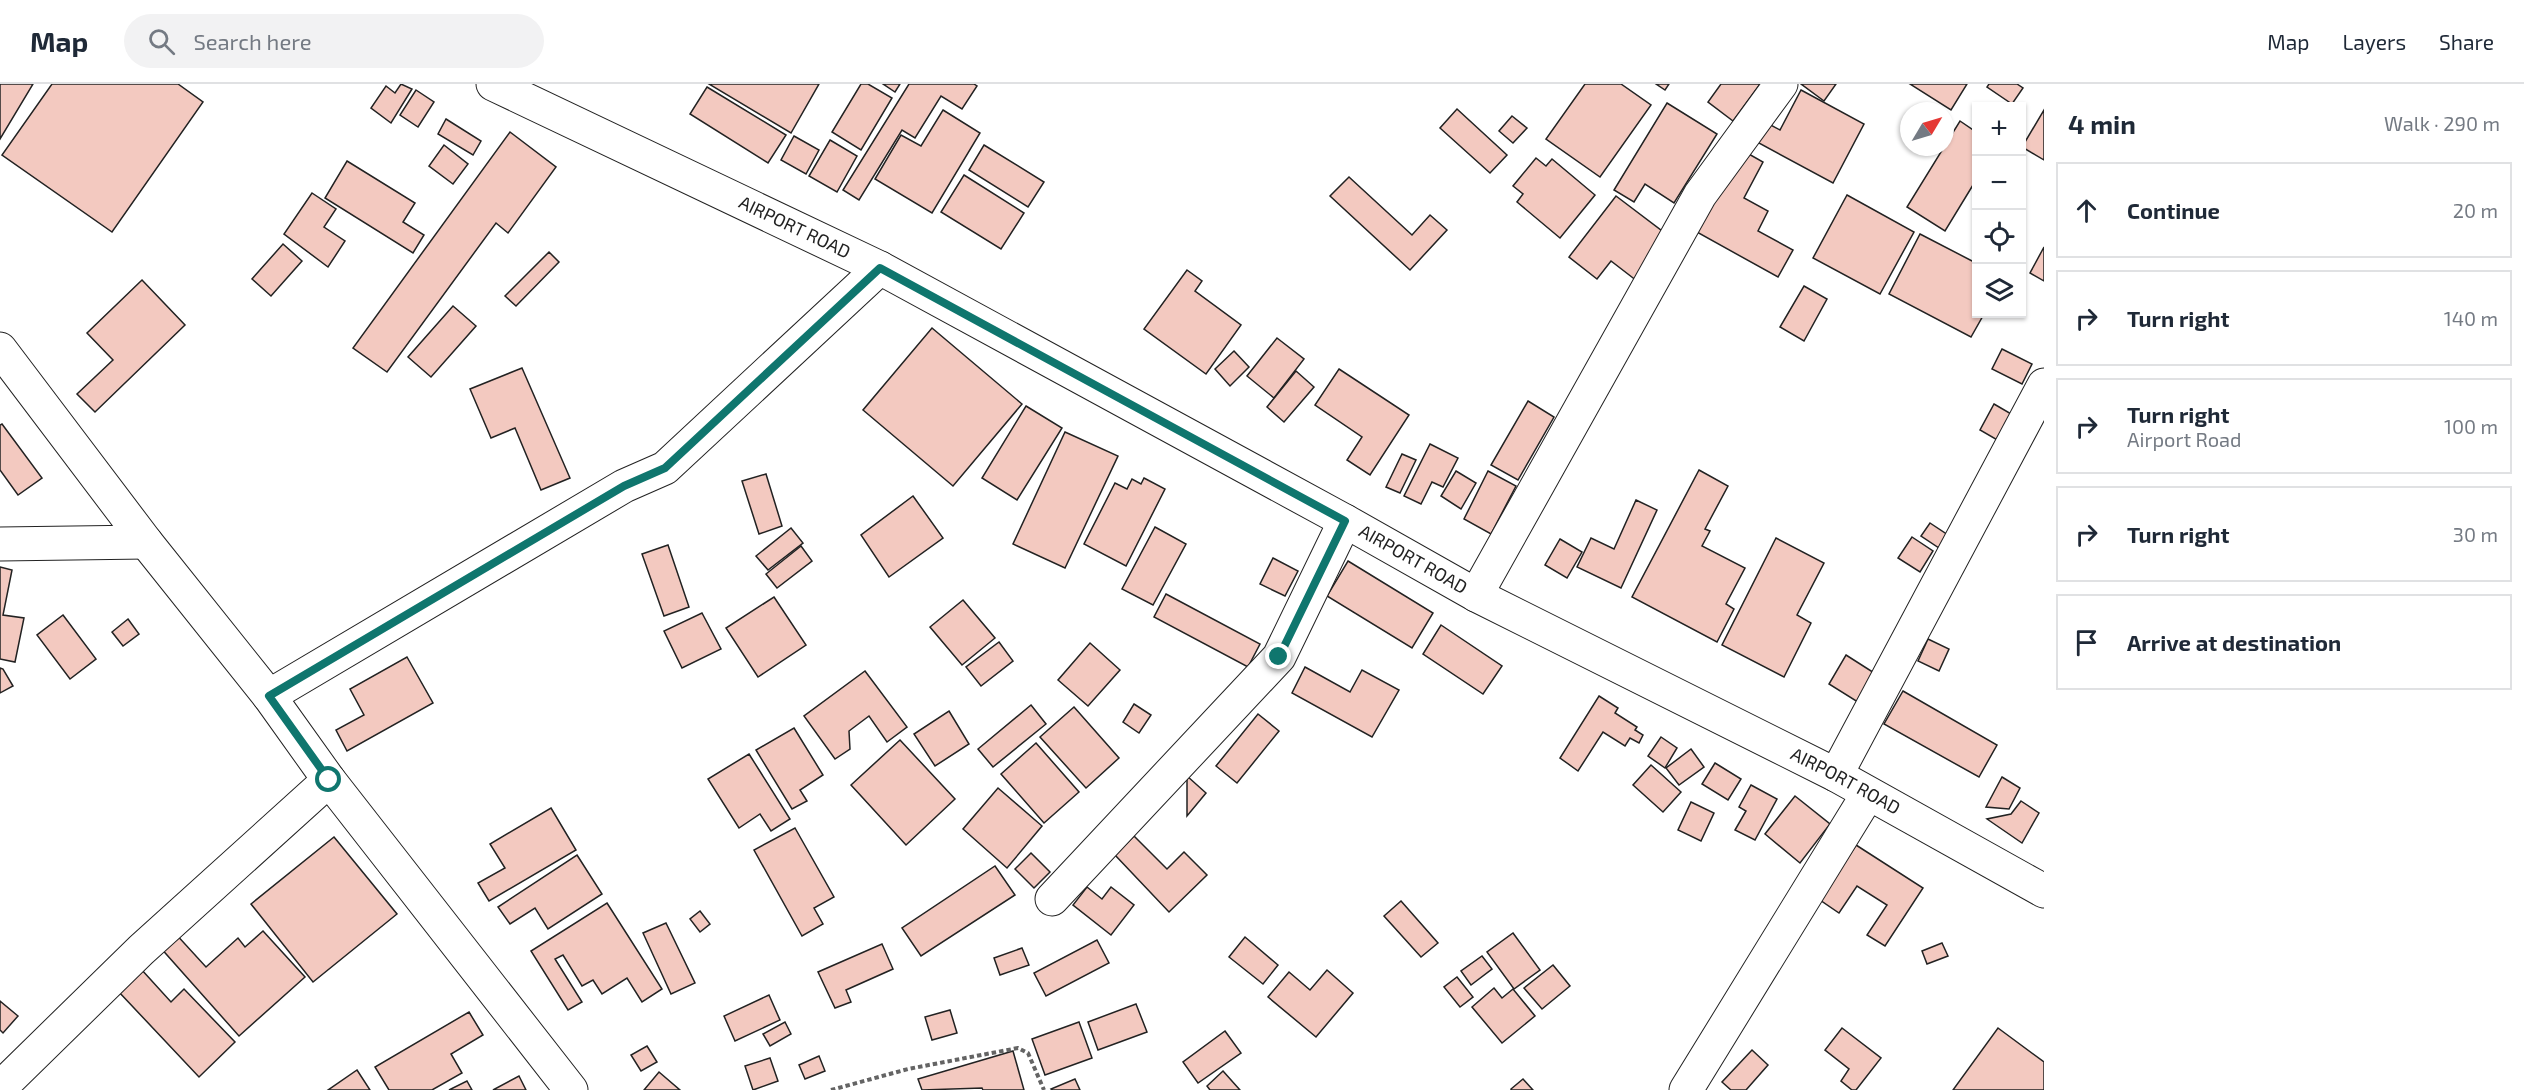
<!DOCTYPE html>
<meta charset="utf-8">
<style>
body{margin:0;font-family:"Exo 2",sans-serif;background:#f2f2f3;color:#1f2937}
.controls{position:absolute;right:18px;top:18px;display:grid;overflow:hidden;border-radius:0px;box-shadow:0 2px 4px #0004}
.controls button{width:54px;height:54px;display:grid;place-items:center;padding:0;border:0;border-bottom:2px solid #e0e1e3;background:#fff;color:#1f2937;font:30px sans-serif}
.compass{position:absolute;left:1900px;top:18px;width:54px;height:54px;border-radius:50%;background:#fff;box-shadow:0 2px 4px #0004;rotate:52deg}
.stop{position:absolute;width:18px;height:18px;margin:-14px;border:4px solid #0f766e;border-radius:50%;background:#fff}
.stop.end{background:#0f766e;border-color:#fff;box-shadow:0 2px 6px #0008}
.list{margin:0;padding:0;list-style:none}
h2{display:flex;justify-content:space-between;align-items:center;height:78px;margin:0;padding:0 24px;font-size:26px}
h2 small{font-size:20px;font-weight:400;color:#747a83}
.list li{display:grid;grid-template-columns:39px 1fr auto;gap:18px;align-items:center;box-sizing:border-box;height:96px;margin:0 12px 12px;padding:0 12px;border:2px solid #e0e1e3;border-radius:0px}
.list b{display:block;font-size:22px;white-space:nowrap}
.list p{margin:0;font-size:20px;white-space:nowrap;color:#747a83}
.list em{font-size:20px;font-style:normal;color:#747a83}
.icon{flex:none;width:33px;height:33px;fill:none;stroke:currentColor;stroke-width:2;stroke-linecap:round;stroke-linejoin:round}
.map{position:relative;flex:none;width:2044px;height:1006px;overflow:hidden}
header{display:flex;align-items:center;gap:36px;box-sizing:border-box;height:84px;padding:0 30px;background:#fff;border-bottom:2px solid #e0e1e3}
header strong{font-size:28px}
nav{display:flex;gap:33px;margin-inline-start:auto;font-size:21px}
.search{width:420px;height:54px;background:#f2f2f3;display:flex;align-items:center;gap:15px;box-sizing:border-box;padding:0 21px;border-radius:33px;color:#747a83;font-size:22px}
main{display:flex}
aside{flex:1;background:#fff}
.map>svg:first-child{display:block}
.building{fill:#f3c9c0;stroke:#222;stroke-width:1.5}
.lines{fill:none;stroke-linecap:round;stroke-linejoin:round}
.minor-casing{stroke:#222;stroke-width:35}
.path{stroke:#646464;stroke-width:4;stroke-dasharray:4.5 3;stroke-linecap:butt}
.minor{stroke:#fff;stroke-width:33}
.route{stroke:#0f766e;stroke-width:8}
.labels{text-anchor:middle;stroke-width:4.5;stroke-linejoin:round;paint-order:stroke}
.street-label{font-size:18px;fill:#222;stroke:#fff}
</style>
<header>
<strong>Map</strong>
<div class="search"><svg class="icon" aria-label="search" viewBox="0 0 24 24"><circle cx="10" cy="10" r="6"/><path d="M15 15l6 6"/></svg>Search here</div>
<nav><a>Map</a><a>Layers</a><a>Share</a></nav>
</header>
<main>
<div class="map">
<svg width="2044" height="1006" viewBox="0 0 2044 1006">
<rect width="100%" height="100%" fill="#fff"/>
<g class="building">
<path d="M 0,0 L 33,0 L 0,55 Z"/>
<path d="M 52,0 L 178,0 L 203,18 L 112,148 L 2,71 Z"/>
<path d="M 401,0 L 412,5 L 391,39 L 371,24 L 386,2 L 395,9 Z"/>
<path d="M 709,0 L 819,0 L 791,49 Z"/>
<path d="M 861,0 L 868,0 L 892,14 L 861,66 L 832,48 Z"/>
<path d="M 883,0 L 900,0 L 895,8 Z"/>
<path d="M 909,0 L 974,0 L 977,2 L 962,25 L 941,12 L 915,54 L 902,46 L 859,116 L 843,106 Z"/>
<path d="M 1585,0 L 1621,0 L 1651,21 L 1600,93 L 1546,55 Z"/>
<path d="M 1656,0 L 1669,0 L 1665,6 Z"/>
<path d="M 1721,0 L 1760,0 L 1733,37 L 1708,18 Z"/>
<path d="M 1801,0 L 1836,0 L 1824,17 Z"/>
<path d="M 1910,0 L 1967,0 L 1951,26 Z"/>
<path d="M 1989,0 L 2017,0 L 2023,4 L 2012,20 L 1987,3 Z"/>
<path d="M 707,3 L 786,51 L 768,79 L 690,30 Z"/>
<path d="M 416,6 L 434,18 L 418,43 L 400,31 Z"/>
<path d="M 1801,6 L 1864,40 L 1833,99 L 1757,58 L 1767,39 L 1780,46 Z"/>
<path d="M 1667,19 L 1717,50 L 1674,119 L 1645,100 L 1634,118 L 1614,106 Z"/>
<path d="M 1457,25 L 1507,71 L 1490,89 L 1440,44 Z"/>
<path d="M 943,26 L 980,49 L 932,129 L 875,95 L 901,51 L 921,62 Z"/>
<path d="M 2044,26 L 2044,76 L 2022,63 Z"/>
<path d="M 1512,32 L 1527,44 L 1513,59 L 1499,47 Z"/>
<path d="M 446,35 L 481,57 L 473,71 L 438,50 Z"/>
<path d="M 1960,37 L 1976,48 L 1976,102 L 1973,101 L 1945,147 L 1907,123 Z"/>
<path d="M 510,48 L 556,83 L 508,149 L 496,139 L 387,288 L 353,264 Z"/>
<path d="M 794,52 L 819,66 L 806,90 L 781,76 Z"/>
<path d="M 830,56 L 857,72 L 837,108 L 809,92 Z"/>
<path d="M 444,61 L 468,80 L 453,100 L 429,82 Z"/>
<path d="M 984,61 L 1044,98 L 1028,123 L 969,86 Z"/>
<path d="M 1740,65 L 1763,78 L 1744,114 L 1768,127 L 1758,147 L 1793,166 L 1778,193 L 1695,147 Z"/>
<path d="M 1536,74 L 1546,82 L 1552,75 L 1595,111 L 1560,154 L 1517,118 L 1523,110 L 1513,102 Z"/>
<path d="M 347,77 L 415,119 L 403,138 L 424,151 L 413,169 L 325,114 Z"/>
<path d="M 964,91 L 1024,129 L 1001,165 L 941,128 Z"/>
<path d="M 1349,93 L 1412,151 L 1430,131 L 1447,146 L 1410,186 L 1330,112 Z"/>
<path d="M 312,109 L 336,125 L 324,143 L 345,157 L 328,183 L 284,150 Z"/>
<path d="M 1847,111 L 1914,148 L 1880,210 L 1813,174 Z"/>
<path d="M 1616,112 L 1670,153 L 1637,197 L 1611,177 L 1597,195 L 1569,173 Z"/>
<path d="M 1920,150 L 1976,179 L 1976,230 L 1984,230 L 1971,253 L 1889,210 Z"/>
<path d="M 283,160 L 302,177 L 271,212 L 252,195 Z"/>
<path d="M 2044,163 L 2044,197 L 2030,189 Z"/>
<path d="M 549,168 L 559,178 L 516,222 L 505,212 Z"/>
<path d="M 1187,186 L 1202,197 L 1195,207 L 1241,241 L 1206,290 L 1144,245 Z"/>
<path d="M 142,196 L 185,241 L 95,328 L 77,310 L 113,276 L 87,249 Z"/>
<path d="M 1804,202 L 1827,215 L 1804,257 L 1780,243 Z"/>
<path d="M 453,222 L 476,242 L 431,293 L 408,273 Z"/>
<path d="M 932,244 L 1022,320 L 953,402 L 863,326 Z"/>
<path d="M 1277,254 L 1304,275 L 1274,314 L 1247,292 Z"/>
<path d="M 2002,265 L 2032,280 L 2022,300 L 1992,285 Z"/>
<path d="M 1234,267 L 1249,283 L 1230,302 L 1215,285 Z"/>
<path d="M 522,284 L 570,394 L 541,406 L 515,344 L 491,354 L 470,305 Z"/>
<path d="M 1339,285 L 1409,331 L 1370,391 L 1347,376 L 1362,353 L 1315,321 Z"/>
<path d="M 1296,287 L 1314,303 L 1284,338 L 1267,323 Z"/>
<path d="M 1528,317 L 1554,333 L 1518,396 L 1491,381 Z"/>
<path d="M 1994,320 L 2013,331 L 1999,357 L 1980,346 Z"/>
<path d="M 1026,322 L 1062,344 L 1017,416 L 982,394 Z"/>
<path d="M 2,340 L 42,394 L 18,411 L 0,386 L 0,341 Z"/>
<path d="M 1065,348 L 1118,372 L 1065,484 L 1013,460 Z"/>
<path d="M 1430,360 L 1458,374 L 1443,403 L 1432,398 L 1421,420 L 1404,412 Z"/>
<path d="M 1402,370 L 1416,376 L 1400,409 L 1386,403 Z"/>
<path d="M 1699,386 L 1728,402 L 1705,445 L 1710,447 L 1702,462 L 1745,484 L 1726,520 L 1734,525 L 1717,558 L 1632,513 Z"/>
<path d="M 1456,387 L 1476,399 L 1461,425 L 1441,412 Z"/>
<path d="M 1488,387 L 1516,402 L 1491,450 L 1464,435 Z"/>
<path d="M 766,390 L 782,442 L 759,450 L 742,397 Z"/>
<path d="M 1144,394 L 1165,405 L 1126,482 L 1084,460 L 1115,399 L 1127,405 L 1132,395 L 1141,400 Z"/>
<path d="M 913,412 L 943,454 L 889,493 L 861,451 Z"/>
<path d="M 1636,416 L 1657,426 L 1621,504 L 1577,483 L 1591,454 L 1614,465 Z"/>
<path d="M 1930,439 L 1948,451 L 1939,464 L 1921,452 Z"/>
<path d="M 1155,443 L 1186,460 L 1153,521 L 1122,505 Z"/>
<path d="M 791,444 L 803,459 L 768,486 L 756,472 Z"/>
<path d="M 1912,453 L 1933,467 L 1920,488 L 1898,474 Z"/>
<path d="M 1776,454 L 1824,479 L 1797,531 L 1811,539 L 1784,593 L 1722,561 Z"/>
<path d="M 1560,455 L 1582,468 L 1567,494 L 1545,481 Z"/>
<path d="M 668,461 L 689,523 L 664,532 L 642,470 Z"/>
<path d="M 801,462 L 812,477 L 777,504 L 766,490 Z"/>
<path d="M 1273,474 L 1298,487 L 1285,512 L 1260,500 Z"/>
<path d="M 1348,477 L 1433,529 L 1412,564 L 1327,512 Z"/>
<path d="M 0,483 L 12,486 L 3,531 L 24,534 L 15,578 L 0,575 Z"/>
<path d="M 1166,510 L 1260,560 L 1248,583 L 1154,533 Z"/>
<path d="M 774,513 L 806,561 L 758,593 L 726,544 Z"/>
<path d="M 963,516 L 995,554 L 962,581 L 930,543 Z"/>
<path d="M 702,529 L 721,565 L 682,584 L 664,547 Z"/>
<path d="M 63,531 L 96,575 L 70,595 L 37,551 Z"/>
<path d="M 128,535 L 139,550 L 123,562 L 112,548 Z"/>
<path d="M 1441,541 L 1502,582 L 1483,610 L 1423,570 Z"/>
<path d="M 1928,555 L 1949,565 L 1939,587 L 1918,577 Z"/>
<path d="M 999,558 L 1013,577 L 981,602 L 966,583 Z"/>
<path d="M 1090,559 L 1120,586 L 1088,622 L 1058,596 Z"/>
<path d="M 1846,571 L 1879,592 L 1861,620 L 1829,600 Z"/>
<path d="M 407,573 L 433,619 L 347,667 L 336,646 L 364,631 L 350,605 Z"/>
<path d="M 1305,583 L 1350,608 L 1362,586 L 1399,606 L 1372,653 L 1292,609 Z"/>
<path d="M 0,584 L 3,585 L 13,602 L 0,609 Z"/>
<path d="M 865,587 L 907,643 L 887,658 L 869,632 L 849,647 L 850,665 L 835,675 L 804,632 Z"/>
<path d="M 1903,607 L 1997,661 L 1979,693 L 1884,640 Z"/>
<path d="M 1599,612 L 1618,624 L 1615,629 L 1637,643 L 1635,646 L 1643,651 L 1639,659 L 1630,654 L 1625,662 L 1603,648 L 1578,687 L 1560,674 Z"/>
<path d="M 1134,620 L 1151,631 L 1139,649 L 1123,638 Z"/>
<path d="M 1031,621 L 1046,640 L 993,683 L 978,665 Z"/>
<path d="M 1074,623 L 1119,674 L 1086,704 L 1040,653 Z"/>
<path d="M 949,627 L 969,660 L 935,682 L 914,650 Z"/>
<path d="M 1258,630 L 1279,647 L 1237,699 L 1216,682 Z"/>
<path d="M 794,644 L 823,691 L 800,706 L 807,717 L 792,725 L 756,666 Z"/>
<path d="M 1661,653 L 1677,664 L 1665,684 L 1648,672 Z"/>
<path d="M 900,656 L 955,715 L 906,761 L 851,701 Z"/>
<path d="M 1036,659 L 1079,708 L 1044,739 L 1001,690 Z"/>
<path d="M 1691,665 L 1704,683 L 1679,701 L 1666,684 Z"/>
<path d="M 749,670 L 790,735 L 771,747 L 760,730 L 739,744 L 708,695 Z"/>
<path d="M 1715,679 L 1741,695 L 1728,716 L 1702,700 Z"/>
<path d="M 1651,681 L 1681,708 L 1663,728 L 1633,701 Z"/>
<path d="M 1187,692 L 1206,709 L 1187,732 Z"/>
<path d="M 2002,693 L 2020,704 L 2009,725 L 1986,723 Z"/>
<path d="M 1751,701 L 1777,715 L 1755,756 L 1735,746 L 1746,727 L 1739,723 Z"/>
<path d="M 998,704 L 1042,742 L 1007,784 L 963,745 Z"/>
<path d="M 1795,712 L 1830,740 L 1800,779 L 1765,750 Z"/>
<path d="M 2021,717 L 2039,729 L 2022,759 L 1987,735 L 2011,730 Z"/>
<path d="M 1691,718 L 1714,729 L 1701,757 L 1678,746 Z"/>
<path d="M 551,724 L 576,766 L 489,817 L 478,799 L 505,784 L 490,760 Z"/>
<path d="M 795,744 L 834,813 L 814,824 L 823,840 L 802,852 L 754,766 Z"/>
<path d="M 1134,752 L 1167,785 L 1184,768 L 1207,791 L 1169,828 L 1115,771 Z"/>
<path d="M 334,753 L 397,830 L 313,898 L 251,820 Z"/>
<path d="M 1856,761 L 1923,804 L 1885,862 L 1867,851 L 1887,821 L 1857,802 L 1839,829 L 1820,816 Z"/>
<path d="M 1031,769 L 1050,788 L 1034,804 L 1015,785 Z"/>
<path d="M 577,771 L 602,810 L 548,845 L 535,824 L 510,840 L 498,823 Z"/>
<path d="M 995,782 L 1015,811 L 921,872 L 902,844 Z"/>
<path d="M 1087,803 L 1102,815 L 1111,803 L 1134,821 L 1111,851 L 1073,821 Z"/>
<path d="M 1401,817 L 1438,859 L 1421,873 L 1384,832 Z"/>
<path d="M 607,819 L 662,905 L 642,918 L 627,894 L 602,910 L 593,896 L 582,902 L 563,871 L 555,875 L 582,918 L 568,926 L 531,867 Z"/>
<path d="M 700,827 L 710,840 L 700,848 L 690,835 Z"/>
<path d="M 666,839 L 695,899 L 671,910 L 643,849 Z"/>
<path d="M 263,847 L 305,893 L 239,952 L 159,862 L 174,848 L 206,883 L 238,854 L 245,863 Z"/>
<path d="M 1513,849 L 1540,886 L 1514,905 L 1487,868 Z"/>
<path d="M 1245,853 L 1278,881 L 1263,900 L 1229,873 Z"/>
<path d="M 1097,856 L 1109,879 L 1046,912 L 1034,889 Z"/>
<path d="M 1942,859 L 1948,872 L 1927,880 L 1922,867 Z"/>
<path d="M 882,860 L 893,885 L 846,906 L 851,918 L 835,924 L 818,888 Z"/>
<path d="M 1022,864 L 1029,881 L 1000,891 L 994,874 Z"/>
<path d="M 1482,872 L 1492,885 L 1471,901 L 1461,887 Z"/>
<path d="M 1553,881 L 1570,902 L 1542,925 L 1524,904 Z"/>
<path d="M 141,885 L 171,918 L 184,905 L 235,958 L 199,993 L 118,907 Z"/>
<path d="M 1327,886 L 1353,909 L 1316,953 L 1268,913 L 1289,888 L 1310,906 Z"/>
<path d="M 1457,893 L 1473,913 L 1460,923 L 1444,903 Z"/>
<path d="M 1494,904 L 1502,914 L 1513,905 L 1535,932 L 1502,959 L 1472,923 Z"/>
<path d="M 769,911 L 780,936 L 735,957 L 724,932 Z"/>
<path d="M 0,917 L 18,932 L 3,949 L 0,946 Z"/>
<path d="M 1136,920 L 1147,948 L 1098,966 L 1088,938 Z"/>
<path d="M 950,926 L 957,949 L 932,956 L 925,933 Z"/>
<path d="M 469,928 L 483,951 L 451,970 L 462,989 L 432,1006 L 389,1006 L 375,983 Z"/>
<path d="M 785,938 L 791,950 L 770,962 L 763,950 Z"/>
<path d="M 1079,938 L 1092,974 L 1045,991 L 1032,955 Z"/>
<path d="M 1842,944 L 1881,974 L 1856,1006 L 1852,1006 L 1841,997 L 1849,985 L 1825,966 Z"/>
<path d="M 1998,944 L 2044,978 L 2044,1006 L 1953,1006 Z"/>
<path d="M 1225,947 L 1241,969 L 1198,999 L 1183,978 Z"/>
<path d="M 647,962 L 657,978 L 641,987 L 631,971 Z"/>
<path d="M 1752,966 L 1768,981 L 1746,1006 L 1731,1006 L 1722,998 Z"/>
<path d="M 1013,967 L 1024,1006 L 983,1006 L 982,1004 L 922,1006 L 918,995 Z"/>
<path d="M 819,972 L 825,987 L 805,995 L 799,981 Z"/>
<path d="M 770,974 L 778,997 L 753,1006 L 745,982 Z"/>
<path d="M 357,986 L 370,1006 L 328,1006 Z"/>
<path d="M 1223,987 L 1240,1006 L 1210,1006 L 1207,1002 Z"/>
<path d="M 659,988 L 680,1006 L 644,1006 Z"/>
<path d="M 519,992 L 526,1006 L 493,1006 Z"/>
<path d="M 1075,995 L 1080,1006 L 1052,1006 L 1051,1005 Z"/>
<path d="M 1523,995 L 1533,1006 L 1511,1006 L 1511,1005 Z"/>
<path d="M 467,997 L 472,1006 L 449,1006 Z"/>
</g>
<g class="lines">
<defs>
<g id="minor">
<path id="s1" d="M 493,0 L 880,184 L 1345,437 L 1476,511 L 1836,691 L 2044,807"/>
<path d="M 0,265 L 146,458 L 269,612 L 329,696 L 571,1006"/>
<path d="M 0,460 L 146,458"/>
<path d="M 1476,511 L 1700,111 L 1781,0"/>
<path d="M 269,612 L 624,402 L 665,384 L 880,184"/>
<path d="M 1836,691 L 2044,301"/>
<path d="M 1052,815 L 1279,573 L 1345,437"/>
<path d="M 0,1004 L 141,866 L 329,696"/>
<path d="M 1686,1006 L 1868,710"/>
</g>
</defs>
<use href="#minor" class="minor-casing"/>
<path class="path" d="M 831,1006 L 908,985 L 1018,964 L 1028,969 L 1044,1006"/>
<use href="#minor" class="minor"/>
</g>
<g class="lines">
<path class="route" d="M 329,696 L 269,612 L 624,402 L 665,384 L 880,184 L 1345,437 L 1279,573"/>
</g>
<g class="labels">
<g class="street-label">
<text dy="6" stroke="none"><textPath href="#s1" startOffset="334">AIRPORT ROAD</textPath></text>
<text dy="6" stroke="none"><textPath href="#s1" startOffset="1036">AIRPORT ROAD</textPath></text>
<text dy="6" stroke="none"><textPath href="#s1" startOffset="1522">AIRPORT ROAD</textPath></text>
</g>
</g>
</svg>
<div class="controls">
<button>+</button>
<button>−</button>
<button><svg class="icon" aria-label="locate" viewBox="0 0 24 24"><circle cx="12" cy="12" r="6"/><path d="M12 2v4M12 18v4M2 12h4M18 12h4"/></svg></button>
<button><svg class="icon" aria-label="layers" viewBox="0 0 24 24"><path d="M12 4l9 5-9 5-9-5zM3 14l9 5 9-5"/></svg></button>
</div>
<svg class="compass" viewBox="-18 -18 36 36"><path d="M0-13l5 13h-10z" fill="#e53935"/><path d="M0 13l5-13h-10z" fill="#747a83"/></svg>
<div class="stop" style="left:329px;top:696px"></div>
<div class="stop end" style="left:1279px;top:573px"></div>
</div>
<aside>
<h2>4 min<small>Walk · 290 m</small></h2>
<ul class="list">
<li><svg class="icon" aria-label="ahead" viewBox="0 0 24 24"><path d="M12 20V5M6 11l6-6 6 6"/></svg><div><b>Continue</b></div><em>20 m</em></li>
<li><svg class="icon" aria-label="right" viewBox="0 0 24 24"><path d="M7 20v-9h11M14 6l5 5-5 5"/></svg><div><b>Turn right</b></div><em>140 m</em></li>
<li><svg class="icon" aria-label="right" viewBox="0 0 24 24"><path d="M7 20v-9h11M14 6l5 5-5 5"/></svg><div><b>Turn right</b><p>Airport Road</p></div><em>100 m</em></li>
<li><svg class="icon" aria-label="right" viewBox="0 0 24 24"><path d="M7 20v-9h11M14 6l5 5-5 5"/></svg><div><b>Turn right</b></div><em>30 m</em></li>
<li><svg class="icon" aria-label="arrive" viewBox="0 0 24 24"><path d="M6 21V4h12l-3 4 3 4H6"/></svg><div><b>Arrive at destination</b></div></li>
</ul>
</aside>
</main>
